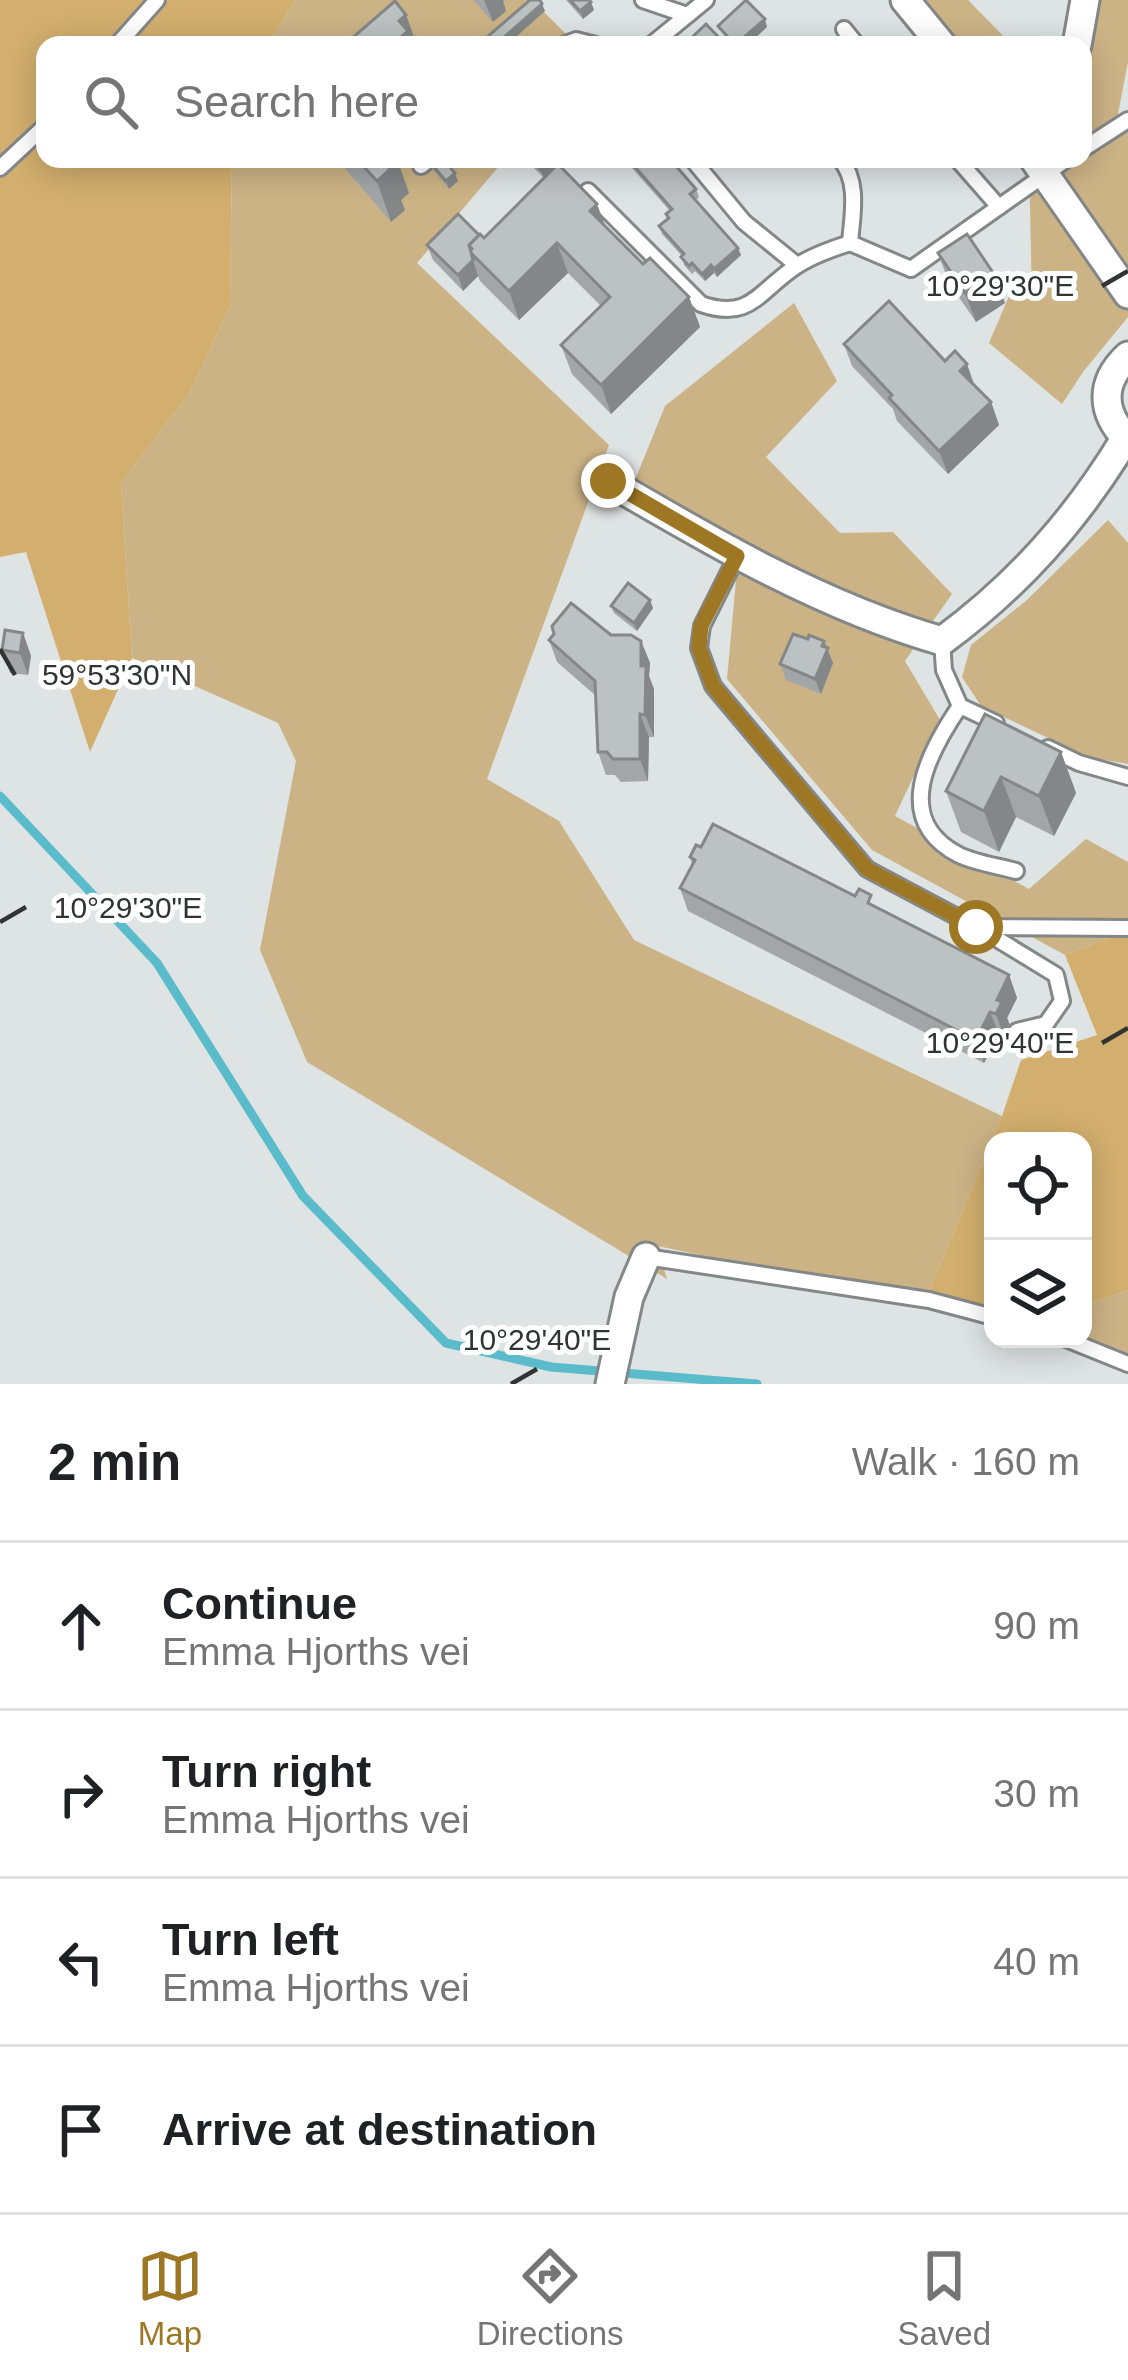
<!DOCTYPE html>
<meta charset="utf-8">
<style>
body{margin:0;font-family:Arial,sans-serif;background:#f6f6f6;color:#202124}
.controls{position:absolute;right:36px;bottom:36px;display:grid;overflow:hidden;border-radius:24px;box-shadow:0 6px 30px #0003}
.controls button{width:108px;height:108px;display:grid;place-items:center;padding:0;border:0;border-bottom:3px solid #e0e0e0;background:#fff;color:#202124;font:60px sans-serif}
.stop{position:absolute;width:36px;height:36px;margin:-27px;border:9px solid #9e7724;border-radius:50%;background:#fff}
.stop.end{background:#9e7724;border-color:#fff;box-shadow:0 3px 12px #0008}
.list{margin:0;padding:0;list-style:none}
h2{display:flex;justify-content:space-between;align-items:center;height:156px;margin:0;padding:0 48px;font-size:51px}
h2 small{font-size:39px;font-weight:400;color:#757577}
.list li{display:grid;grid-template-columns:78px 1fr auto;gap:36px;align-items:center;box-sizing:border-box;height:168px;padding:0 48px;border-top:3px solid #e0e0e0}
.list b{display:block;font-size:45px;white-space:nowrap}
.list p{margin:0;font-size:39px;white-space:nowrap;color:#757577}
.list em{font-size:39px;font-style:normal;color:#757577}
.icon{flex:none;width:66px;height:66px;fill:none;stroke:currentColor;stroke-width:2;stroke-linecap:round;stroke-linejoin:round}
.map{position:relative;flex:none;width:1128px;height:1384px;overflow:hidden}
.search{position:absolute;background:#fff;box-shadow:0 6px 30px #0003;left:36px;right:36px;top:36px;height:132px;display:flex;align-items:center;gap:30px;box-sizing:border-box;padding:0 42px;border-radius:24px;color:#757577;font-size:45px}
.sheet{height:828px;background:#fff}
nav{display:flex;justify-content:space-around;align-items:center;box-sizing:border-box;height:168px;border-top:3px solid #e0e0e0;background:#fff;font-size:33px;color:#757577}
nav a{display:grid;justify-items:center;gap:6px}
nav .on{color:#9e7724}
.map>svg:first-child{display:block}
.green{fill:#ccb386}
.forest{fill:#d2af6e}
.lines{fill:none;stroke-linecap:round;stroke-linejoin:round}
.stream{stroke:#5abbca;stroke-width:9}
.service-casing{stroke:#838788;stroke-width:20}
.minor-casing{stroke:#838788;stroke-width:33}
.service{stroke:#fff;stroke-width:14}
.minor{stroke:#fff;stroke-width:27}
.wall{fill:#a2a6a7}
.shaded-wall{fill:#848788}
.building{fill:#bcc1c2;stroke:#848788;stroke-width:3}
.route{stroke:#9e7724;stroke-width:15}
.ticks{fill:none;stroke:#323434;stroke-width:4.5}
.ticks-label{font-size:30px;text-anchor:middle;fill:#323434;stroke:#fff;stroke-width:10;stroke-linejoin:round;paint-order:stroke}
</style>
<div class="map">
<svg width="1128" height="1384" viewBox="0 0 1128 1384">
<rect width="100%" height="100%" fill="#dee3e4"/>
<g class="green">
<path d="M 295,0 L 532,0 L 577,45 L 268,45 Z"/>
<path d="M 908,0 L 968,0 L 1012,45 L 949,45 Z"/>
<path d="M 1077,0 L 1128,0 L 1128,62 L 1118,114 L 1128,129 L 1128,317 L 1083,372 L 1062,404 L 989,343 L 1012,289 L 1032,301 L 1029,159 L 1083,159 L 1083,45 L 1060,45 Z"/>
<path d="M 232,159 L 505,159 L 417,263 L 609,445 L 487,779 L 559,821 L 634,940 L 1002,1116 L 925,1301 L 657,1246 L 667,1279 L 307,1062 L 260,950 L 296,761 L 278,723 L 132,658 L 121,483 L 189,394 L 230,306 Z"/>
<path d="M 794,303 L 837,381 L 766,457 L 840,533 L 893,532 L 952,594 L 905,661 L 940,720 L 895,816 L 1029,889 L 1086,839 L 1128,862 L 1128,930 L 1065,955 L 872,850 L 727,679 L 739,548 L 635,480 L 665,406 Z"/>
<path d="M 1108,520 L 1128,543 L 1128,764 L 1088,757 L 981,706 L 962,677 L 971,645 L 1027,600 Z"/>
<path d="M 1128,1290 L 1128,1357 L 1083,1339 L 1083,1306 Z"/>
</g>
<g class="forest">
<path d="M 0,0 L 295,0 L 268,45 L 45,45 L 45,159 L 232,159 L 230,306 L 189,394 L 121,483 L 132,658 L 90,752 L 26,552 L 0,557 Z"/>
<path d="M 1128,930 L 1128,1290 L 1083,1306 L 1083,1141 L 993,1141 L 993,1314 L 925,1301 L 1002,1116 L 1021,1060 L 1097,1035 L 1065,955 Z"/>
</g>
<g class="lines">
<path class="stream" d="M 0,796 L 157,963 L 303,1196 L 446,1343 L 551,1367 L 757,1384"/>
<defs>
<g id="service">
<path d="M 643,0 L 687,15"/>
<path d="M 844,29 L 857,45"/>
<path d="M 117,45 L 157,0"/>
<path d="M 563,45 L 576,40 L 596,45"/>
<path d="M 651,45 L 706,0"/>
<path d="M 1083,149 L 1128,120"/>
<path d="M 692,159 L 744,222 L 797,265"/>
<path d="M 840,159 C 860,182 852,216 850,243"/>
<path d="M 957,159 L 999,207"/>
<path d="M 421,166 L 430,159"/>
<path d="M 0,168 L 45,126"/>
<path d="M 588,191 L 701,304 C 750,321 758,292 795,267 C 811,256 831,249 850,243"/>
<path d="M 850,243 L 911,269 L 1067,159"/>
<path d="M 737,556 L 702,626 L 699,648 L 713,686 L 867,869 L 976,927 L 1128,928"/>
<path d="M 942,641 L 944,670 L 960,706 L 996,723"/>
<path d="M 960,706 C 928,753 891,820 959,855 C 976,863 998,866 1016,871"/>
<path d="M 1048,748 L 1079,763 L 1128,777"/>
<path d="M 979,928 L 1056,975 L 1062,1001 L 1046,1024 L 1017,1031"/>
<path d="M 646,1257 L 929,1300 L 993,1317"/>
<path d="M 1066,1339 L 1128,1364"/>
</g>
<g id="minor">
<path d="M 905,0 L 942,45"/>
<path d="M 1077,45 L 1085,0"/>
<path d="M 1034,159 L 1128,294"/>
<path d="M 1128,356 C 1099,383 1101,413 1128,440"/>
<path d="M 608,481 C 714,543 823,607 942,641 C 1018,585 1076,520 1125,439"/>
<path d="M 610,1384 L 629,1297 L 646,1257"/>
</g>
</defs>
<use href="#service" class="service-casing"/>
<use href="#minor" class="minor-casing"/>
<use href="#service" class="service"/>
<use href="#minor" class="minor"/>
</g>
<g class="wall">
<path d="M 473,0 L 504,0 L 503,1 L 506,11 L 493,22 Z"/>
<path d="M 566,0 L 589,0 L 594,10 L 583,19 Z"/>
<path d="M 337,159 L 397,159 L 409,193 L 401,200 L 405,210 L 391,222 Z"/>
<path d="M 427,159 L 458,181 L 449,189 L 430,166 Z"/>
<path d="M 525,159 L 562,159 L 544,178 Z"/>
<path d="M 624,159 L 670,159 L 696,189 L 699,197 L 696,200 L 741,255 L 717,277 L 714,273 L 705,281 L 695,271 L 692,274 L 684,265 L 682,256 L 662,234 L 659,226 L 667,219 L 666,214 L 670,211 Z"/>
<path d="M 605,226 L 643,264 L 689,297 L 700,327 L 611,414 L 572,374 L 561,345 L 601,306 L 568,273 L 519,320 L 480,281 L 478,276 L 463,291 L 433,260 L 427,245 L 479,235 L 484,238 Z"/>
<path d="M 938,253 L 1005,303 L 976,322 L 949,283 Z"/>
<path d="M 844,344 L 945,361 L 991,402 L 999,425 L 948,474 L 897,421 L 893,409 L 852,366 Z"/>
<path d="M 611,606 L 653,608 L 637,631 L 614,613 Z"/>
<path d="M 23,633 L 31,656 L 28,675 L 10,673 L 2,650 Z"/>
<path d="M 611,635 L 641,641 L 650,663 L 649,676 L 654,689 L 654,737 L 649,737 L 648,781 L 621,782 L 615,775 L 606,775 L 598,752 L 596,696 L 557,662 L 549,640 Z"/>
<path d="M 808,639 L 824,641 L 833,663 L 821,694 L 786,680 L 780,664 Z"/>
<path d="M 1061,752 L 1076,793 L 1054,836 L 1016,817 L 999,852 L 961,832 L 946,791 Z"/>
<path d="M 701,847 L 876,907 L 1009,975 L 1017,998 L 1007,1018 L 1010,1025 L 1004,1037 L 999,1034 L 984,1063 L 688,911 L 680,888 L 692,864 L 690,857 Z"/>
</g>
<g class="shaded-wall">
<path d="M 484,0 L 504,0 L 503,1 L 506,11 L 493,22 Z"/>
<path d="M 591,2 L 594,10 L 583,19 L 580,11 Z"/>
<path d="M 542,4 L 545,11 L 507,45 L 495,45 Z"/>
<path d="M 406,15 L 417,45 L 392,45 L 399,21 Z"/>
<path d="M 765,19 L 767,27 L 748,45 L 736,45 Z"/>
<path d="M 387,159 L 397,159 L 409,193 L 401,200 L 405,210 L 391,222 L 377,181 L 383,162 Z"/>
<path d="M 552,159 L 562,159 L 544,178 L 541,170 Z"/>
<path d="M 455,173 L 458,181 L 449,189 L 446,181 Z"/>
<path d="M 597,204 L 608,233 L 590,211 Z"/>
<path d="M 557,243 L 568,273 L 519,320 L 509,291 Z"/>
<path d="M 738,248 L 741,255 L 717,277 L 714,269 Z"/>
<path d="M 473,260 L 478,276 L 463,291 L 458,275 Z"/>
<path d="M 711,265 L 714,273 L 705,281 L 702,274 Z"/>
<path d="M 994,274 L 1005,303 L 976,322 L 965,293 Z"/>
<path d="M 689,297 L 700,327 L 611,414 L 601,385 Z"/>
<path d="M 967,364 L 975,387 L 960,371 Z"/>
<path d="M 991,402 L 999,425 L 948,474 L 939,451 Z"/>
<path d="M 650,600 L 653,608 L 637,631 L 634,623 Z"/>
<path d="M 23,633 L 31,656 L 28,675 L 20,653 Z"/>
<path d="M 641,641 L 650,663 L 649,676 L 654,689 L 654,737 L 645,715 L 641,666 Z"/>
<path d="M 824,641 L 833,663 L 821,694 L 815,679 Z"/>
<path d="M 640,714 L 649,737 L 648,781 L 640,759 Z"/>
<path d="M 1061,752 L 1076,793 L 1054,836 L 1039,796 Z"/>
<path d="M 1001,777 L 1016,817 L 999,852 L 984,811 Z"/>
<path d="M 1009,975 L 1017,998 L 1007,1018 L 1010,1025 L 1004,1037 L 996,1014 L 997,1000 Z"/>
<path d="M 990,1012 L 999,1034 L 984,1063 L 976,1040 Z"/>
</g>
<g class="building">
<path d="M 530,0 L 540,0 L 542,4 L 495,45 L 478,45 Z"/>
<path d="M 570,0 L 589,0 L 591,2 L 580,11 Z"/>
<path d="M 746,0 L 765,19 L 735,45 L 718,26 Z"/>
<path d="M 395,1 L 406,15 L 399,21 L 408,31 L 392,45 L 344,45 Z"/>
<path d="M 706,24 L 726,45 L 684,45 Z"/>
<path d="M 357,159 L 387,159 L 383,162 L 390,169 L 377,181 Z"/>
<path d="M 427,159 L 443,159 L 455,173 L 446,181 Z"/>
<path d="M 530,159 L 552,159 L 541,170 Z"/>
<path d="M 628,159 L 670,159 L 696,189 L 690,194 L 738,248 L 714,269 L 711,265 L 702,274 L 692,263 L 689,266 L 681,257 L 684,254 L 659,226 L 669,218 L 666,214 L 672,209 Z"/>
<path d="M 558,164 L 597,204 L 590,211 L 643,264 L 650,258 L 689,297 L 601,385 L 561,345 L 610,297 L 557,243 L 509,291 L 469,251 L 472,249 L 469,245 L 480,234 L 484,238 Z"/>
<path d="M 458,214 L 479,235 L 469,245 L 473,260 L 458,275 L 427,245 Z"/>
<path d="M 967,234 L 994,274 L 965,293 L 938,253 Z"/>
<path d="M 889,301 L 945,361 L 955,351 L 967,364 L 960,371 L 991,402 L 939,451 L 889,398 L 892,395 L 844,344 Z"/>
<path d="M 628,583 L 650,600 L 634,623 L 611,606 Z"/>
<path d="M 571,603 L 611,635 L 631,635 L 641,641 L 641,666 L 646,666 L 645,715 L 640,714 L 640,759 L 613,759 L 607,752 L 598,752 L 595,681 L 549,640 L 554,634 L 552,626 Z"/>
<path d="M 5,630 L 23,633 L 20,653 L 2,650 Z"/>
<path d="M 793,634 L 808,639 L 809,635 L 824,641 L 822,646 L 828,648 L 815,679 L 780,664 Z"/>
<path d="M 985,714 L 1061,752 L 1039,796 L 1001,777 L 984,811 L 946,791 Z"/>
<path d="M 713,824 L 855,896 L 859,889 L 871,895 L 868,903 L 1009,975 L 997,1000 L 1002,1002 L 996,1014 L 990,1012 L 976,1040 L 680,888 L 695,860 L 690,857 L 696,845 L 701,847 Z"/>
</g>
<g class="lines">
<path class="route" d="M 608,481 L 737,556 L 701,626 L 699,648 L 713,686 L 867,869 L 976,927"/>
</g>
<path class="ticks" d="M 1102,286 L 1128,271M 0,649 L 15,675M 0,922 L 26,907M 1102,1043 L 1128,1028M 511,1384 L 537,1369"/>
<g class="ticks-label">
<text x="1000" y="296">10°29'30"E</text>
<text x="117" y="685">59°53'30"N</text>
<text x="128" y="918">10°29'30"E</text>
<text x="1000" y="1053">10°29'40"E</text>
<text x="537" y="1350">10°29'40"E</text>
</g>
</svg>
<div class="controls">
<button><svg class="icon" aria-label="locate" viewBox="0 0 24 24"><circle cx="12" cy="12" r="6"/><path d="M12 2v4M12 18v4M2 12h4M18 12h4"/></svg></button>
<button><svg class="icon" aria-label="layers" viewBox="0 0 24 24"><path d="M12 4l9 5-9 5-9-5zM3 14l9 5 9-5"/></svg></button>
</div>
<div class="stop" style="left:976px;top:927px"></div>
<div class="stop end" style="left:608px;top:481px"></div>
<div class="search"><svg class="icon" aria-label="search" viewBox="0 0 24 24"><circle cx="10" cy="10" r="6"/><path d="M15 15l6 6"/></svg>Search here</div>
</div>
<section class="sheet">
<h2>2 min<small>Walk · 160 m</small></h2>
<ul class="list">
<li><svg class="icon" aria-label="ahead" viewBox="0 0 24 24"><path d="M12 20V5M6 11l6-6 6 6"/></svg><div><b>Continue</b><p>Emma Hjorths vei</p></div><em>90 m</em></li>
<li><svg class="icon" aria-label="right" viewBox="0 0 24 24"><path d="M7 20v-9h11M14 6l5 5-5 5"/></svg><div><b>Turn right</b><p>Emma Hjorths vei</p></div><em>30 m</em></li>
<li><svg class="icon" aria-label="left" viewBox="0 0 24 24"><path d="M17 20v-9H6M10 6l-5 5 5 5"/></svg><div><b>Turn left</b><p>Emma Hjorths vei</p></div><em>40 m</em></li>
<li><svg class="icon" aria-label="arrive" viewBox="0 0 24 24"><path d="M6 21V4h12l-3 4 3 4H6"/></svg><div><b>Arrive at destination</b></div></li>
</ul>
</section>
<nav>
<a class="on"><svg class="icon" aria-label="map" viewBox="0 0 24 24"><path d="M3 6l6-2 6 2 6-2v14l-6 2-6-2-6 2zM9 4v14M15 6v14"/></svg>Map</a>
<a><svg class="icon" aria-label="directions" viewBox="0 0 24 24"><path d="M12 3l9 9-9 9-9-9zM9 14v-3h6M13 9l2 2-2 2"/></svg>Directions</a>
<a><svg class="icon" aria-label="saved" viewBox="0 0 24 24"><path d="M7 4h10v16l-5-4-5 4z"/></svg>Saved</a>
</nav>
